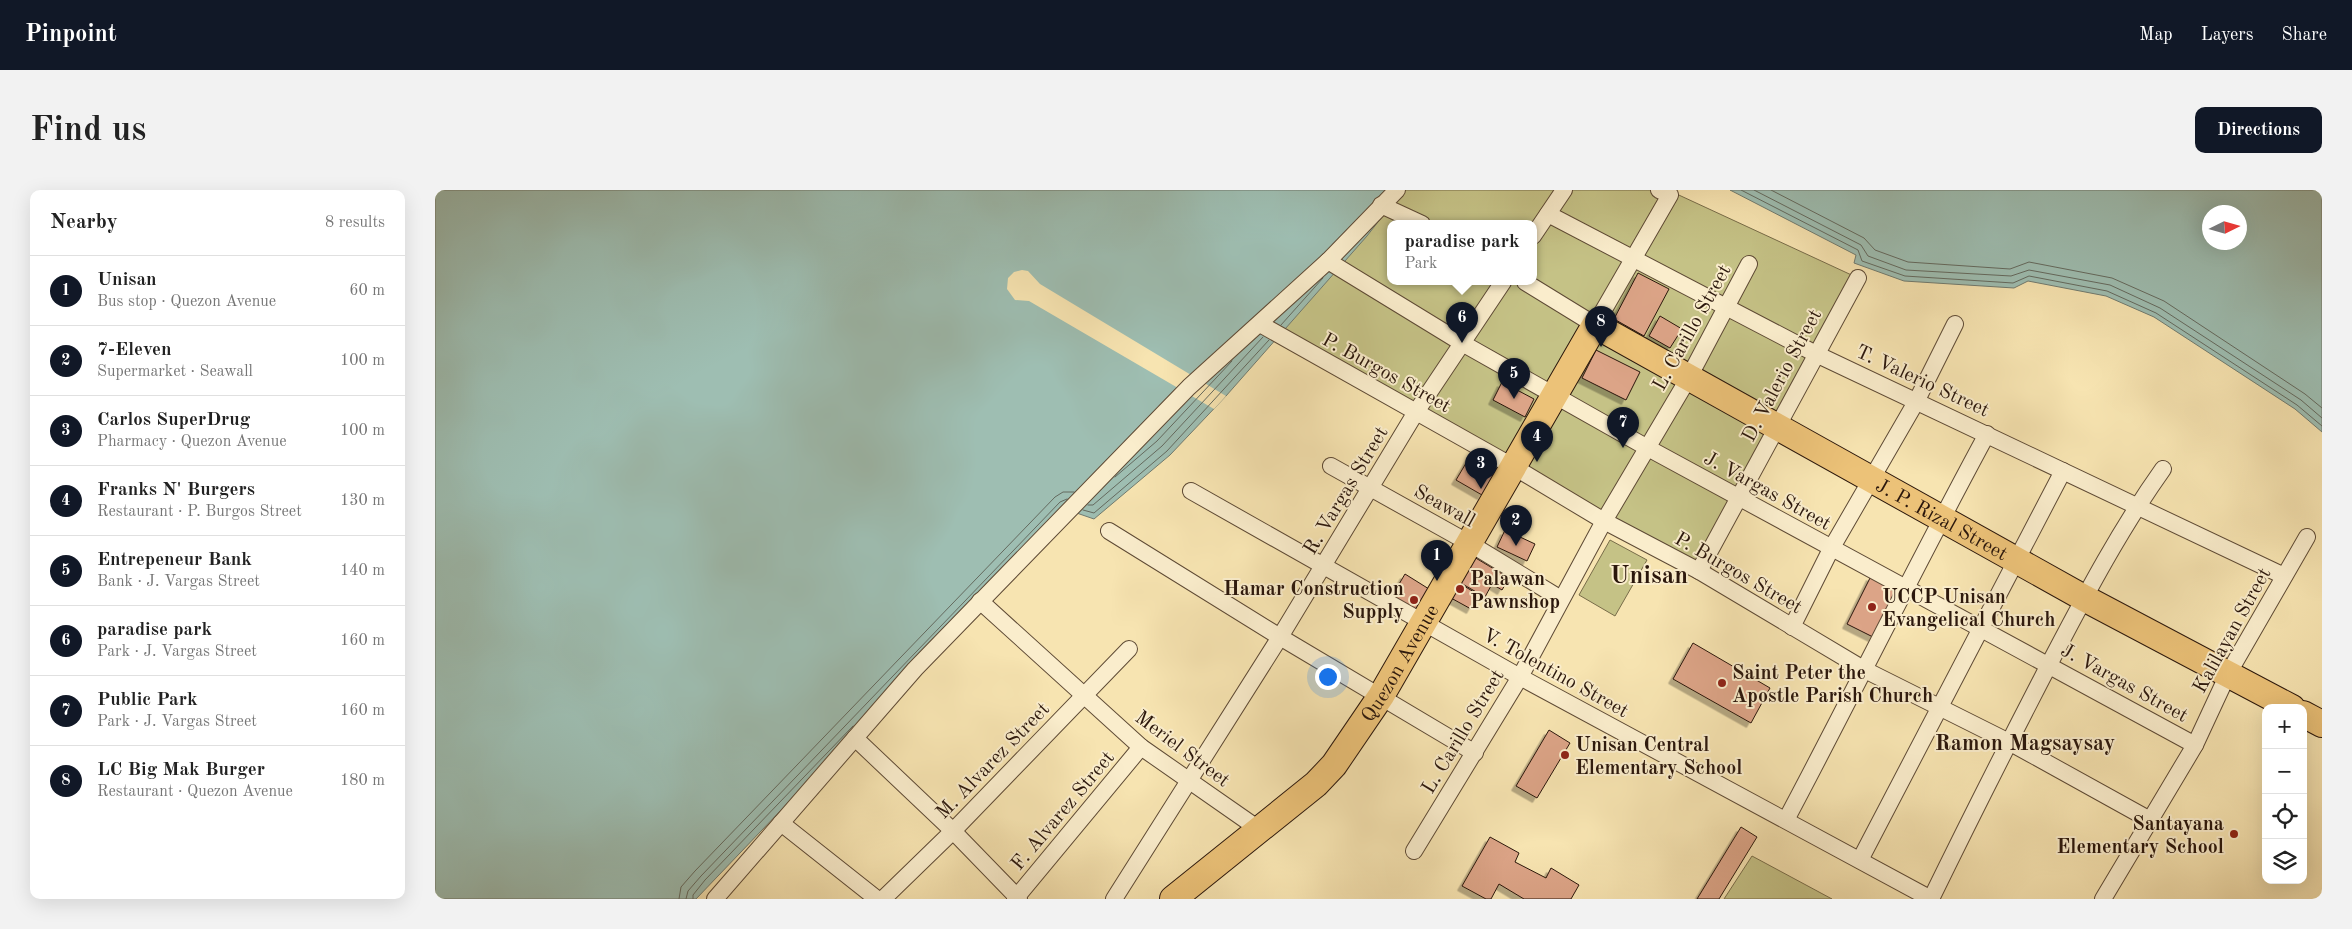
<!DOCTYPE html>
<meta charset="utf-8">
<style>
body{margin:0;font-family:"Old Standard TT",serif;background:#f2f2f2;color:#222}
.controls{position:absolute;right:15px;bottom:15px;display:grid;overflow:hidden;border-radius:10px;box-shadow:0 5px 20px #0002}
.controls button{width:45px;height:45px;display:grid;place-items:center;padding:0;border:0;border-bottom:1px solid #e0e0e0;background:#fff;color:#222;font:25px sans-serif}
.compass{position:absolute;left:1767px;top:15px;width:45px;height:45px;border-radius:50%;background:#fff;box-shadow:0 5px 20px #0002;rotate:85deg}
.you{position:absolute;left:892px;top:486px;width:18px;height:18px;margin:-12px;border:4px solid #fff;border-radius:50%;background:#1a73e8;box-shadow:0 0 0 8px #1a73e833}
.badge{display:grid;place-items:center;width:32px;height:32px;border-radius:50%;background:#111827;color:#fff;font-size:16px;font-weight:700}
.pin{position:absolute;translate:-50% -41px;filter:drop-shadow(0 1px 2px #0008)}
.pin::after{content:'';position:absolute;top:26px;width:18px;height:15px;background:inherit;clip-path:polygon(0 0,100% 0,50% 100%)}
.popup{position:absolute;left:952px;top:30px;width:150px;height:65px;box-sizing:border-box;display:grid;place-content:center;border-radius:10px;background:#fff;filter:drop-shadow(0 1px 4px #0005);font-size:16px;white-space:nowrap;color:#767676}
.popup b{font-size:19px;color:#222}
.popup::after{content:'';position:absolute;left:50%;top:100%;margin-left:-10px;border:10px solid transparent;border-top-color:#fff}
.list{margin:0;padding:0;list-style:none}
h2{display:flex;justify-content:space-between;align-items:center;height:65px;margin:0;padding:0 20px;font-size:21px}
h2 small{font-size:16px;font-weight:400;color:#767676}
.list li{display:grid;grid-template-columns:32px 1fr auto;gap:15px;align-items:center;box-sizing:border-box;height:70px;padding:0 20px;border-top:1px solid #e0e0e0}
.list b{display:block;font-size:19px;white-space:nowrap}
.list p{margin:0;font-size:16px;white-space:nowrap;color:#767676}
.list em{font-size:16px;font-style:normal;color:#767676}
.icon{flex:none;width:28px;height:28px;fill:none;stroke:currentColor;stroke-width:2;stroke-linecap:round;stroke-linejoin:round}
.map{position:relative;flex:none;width:1887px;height:709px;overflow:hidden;border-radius:10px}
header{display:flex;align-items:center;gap:30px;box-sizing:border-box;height:70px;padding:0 25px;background:#111827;color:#fff}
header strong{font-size:24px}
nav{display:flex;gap:28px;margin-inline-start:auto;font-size:18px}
.intro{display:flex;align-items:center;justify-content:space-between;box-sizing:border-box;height:120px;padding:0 30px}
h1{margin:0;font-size:35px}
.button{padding:12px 22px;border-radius:10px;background:#111827;color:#fff;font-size:18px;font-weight:700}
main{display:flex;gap:30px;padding:0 30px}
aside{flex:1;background:#fff;border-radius:10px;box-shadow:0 5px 20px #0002}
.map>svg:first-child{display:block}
.green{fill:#c5c286;stroke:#786c49;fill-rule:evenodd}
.water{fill:#9ebeb2;stroke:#707b70;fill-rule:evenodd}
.pier{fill:#f7e4b1}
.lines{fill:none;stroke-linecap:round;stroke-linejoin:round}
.shore{stroke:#646a5f;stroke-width:1}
.building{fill:#dca487;stroke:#2b170c;filter:url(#shadow)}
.street-casing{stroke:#5e4a35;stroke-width:18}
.primary-casing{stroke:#2b170c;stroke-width:28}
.street{stroke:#faedcc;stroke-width:16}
.primary{stroke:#ecc278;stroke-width:26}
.poi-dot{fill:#8f2418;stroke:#faedcc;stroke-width:2}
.labels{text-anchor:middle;stroke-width:4;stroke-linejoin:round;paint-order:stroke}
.street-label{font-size:20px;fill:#2b170c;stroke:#faedcc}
.poi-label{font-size:20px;font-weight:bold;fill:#2b170c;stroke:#faedcc;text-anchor:start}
.quarter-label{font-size:22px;font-weight:bold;fill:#2b170c;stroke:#faedcc}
.district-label{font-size:25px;font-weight:bold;fill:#2b170c;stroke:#faedcc}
</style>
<header>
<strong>Pinpoint</strong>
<nav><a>Map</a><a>Layers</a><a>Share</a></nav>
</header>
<div class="intro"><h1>Find us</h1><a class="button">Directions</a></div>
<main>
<aside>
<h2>Nearby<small>8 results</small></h2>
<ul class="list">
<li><span class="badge">1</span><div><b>Unisan</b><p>Bus stop · Quezon Avenue</p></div><em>60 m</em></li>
<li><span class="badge">2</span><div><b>7-Eleven</b><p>Supermarket · Seawall</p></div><em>100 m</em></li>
<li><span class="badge">3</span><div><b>Carlos SuperDrug</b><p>Pharmacy · Quezon Avenue</p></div><em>100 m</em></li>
<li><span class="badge">4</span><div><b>Franks N' Burgers</b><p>Restaurant · P. Burgos Street</p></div><em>130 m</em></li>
<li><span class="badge">5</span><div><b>Entrepeneur Bank</b><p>Bank · J. Vargas Street</p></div><em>140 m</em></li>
<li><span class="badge">6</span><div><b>paradise park</b><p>Park · J. Vargas Street</p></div><em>160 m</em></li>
<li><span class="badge">7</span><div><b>Public Park</b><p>Park · J. Vargas Street</p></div><em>160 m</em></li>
<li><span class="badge">8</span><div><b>LC Big Mak Burger</b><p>Restaurant · Quezon Avenue</p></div><em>180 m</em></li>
</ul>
</aside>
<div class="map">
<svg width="1887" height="709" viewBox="0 0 1887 709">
<defs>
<filter id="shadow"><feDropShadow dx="-4.5" dy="4.5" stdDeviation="0" flood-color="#0004"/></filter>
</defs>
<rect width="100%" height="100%" fill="#f7e4b1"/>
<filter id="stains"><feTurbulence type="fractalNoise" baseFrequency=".004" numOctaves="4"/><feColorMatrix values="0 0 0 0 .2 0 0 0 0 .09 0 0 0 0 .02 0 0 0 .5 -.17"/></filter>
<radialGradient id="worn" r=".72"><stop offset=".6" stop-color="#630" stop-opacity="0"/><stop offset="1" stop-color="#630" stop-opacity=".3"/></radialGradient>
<g class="green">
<path d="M 954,0 L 1233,0 L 1423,88 L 1264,381 L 825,134 ZM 956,34 L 1098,34 L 1098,92 L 956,92 Z"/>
<path d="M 1175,350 L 1212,370 L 1180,426 L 1144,405 Z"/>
<path d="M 1317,666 L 1397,709 L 1289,709 Z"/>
</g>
<g class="water">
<path d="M 0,0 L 968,0 L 932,46 L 791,206 L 735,265 L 659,329 L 633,320 L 261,709 L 0,709 Z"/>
<path d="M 1295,0 L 1887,0 L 1887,242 L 1860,219 L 1719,127 L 1671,106 L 1593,91 L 1579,98 L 1469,91 L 1419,73 L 1421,65 ZM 1774,22 L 1804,22 L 1804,52 L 1774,52 Z"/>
</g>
<path class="pier" d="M 587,80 L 593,81 L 605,94 L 791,206 L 779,219 L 594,111 L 580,110 L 572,99 L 573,88 L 579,82 Z"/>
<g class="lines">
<g class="shore">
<path d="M 1306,0 L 1423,60 L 1427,71 L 1470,86 L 1578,93 L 1594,86 L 1672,101 L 1721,123 L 1862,215 L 1887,236"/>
<path d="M 1319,0 L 1426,55 L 1433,66 L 1471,80 L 1576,86 L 1594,80 L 1675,95 L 1725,118 L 1866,210 L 1887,228"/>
<path d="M 1336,0 L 1429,48 L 1440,60 L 1473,72 L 1575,79 L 1594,72 L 1677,88 L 1729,111 L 1870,204 L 1887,218"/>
<path d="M 846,135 L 888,88"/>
<path d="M 680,287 L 722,251 L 797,171"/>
<path d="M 653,315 L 658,315 L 727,256 L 828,147"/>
<path d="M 648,320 L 659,323 L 732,261 L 834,150"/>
<path d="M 244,709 L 246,697 L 260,681 L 620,307 L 628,302 L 639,302"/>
<path d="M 251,709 L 253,701 L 266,686 L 625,312 L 632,309"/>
<path d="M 258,709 L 258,705 L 270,690 L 418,536"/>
</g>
</g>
<g class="building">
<path d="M 1203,83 L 1234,99 L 1209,146 L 1179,129 Z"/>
<path d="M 1225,126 L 1247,139 L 1235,158 L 1214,146 Z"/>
<path d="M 1161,160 L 1205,182 L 1191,210 L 1147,188 Z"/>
<path d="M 1067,192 L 1099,209 L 1090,227 L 1058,210 Z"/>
<path d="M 1037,263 L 1062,279 L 1047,305 L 1021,290 Z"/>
<path d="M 1070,340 L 1100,354 L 1092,371 L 1062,357 Z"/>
<path d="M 1039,367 L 1074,388 L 1067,400 L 1057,394 L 1050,407 L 1024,392 Z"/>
<path d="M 970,384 L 994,399 L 980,421 L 957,406 Z"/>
<path d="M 1436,386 L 1463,400 L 1438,447 L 1412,434 Z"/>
<path d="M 1024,393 L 1044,405 L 1036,419 L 1016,408 Z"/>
<path d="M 1258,453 L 1335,498 L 1316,533 L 1238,489 Z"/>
<path d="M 1114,540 L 1135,553 L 1102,608 L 1081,596 Z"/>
<path d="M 1306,637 L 1322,647 L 1284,709 L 1262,709 Z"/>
<path d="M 1055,647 L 1084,663 L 1080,672 L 1111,688 L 1116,678 L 1144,695 L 1136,709 L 1089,709 L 1064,694 L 1056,709 L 1051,709 L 1027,696 Z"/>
</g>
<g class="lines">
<defs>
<g id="street">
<path d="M 946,15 L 987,34"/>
<path d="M 1113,24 L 1381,164 L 1849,386"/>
<path d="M 1098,46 L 1129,0"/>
<path d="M 893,71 L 1027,153 L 1211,257 L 1760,555"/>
<path d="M 1090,92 L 1160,135 L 1235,5 L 1224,0"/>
<path d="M 825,134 L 1079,277 L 1169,331 L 1264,381 L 1430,480 L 1574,552 L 1715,630"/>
<path d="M 896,276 L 1034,353 L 1126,409"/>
<path d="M 756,301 L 1085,487 L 1496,709"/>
<path d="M 674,341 L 845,447 L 1040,563"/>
<path d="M 1264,381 L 1423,88"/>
<path d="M 545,411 L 706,557 L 825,640"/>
<path d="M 1357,437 L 1396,359 L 1481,212 L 1520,134"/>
<path d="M 420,548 L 518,641 L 584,709"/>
<path d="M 1351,630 C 1419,502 1483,371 1552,244"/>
<path d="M 346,633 L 442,709"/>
<path d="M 979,661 L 1085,487 L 1169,331 L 1253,189 L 1314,74"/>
<path d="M 1425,670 L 1628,281"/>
<path d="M 280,709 L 480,479 L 754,197 L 893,71 L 962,0"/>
<path d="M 448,709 L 518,641 L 694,459"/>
<path d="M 580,709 L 706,557"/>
<path d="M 679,709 L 845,447 L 981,222 L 1068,92"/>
<path d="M 1496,709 C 1536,627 1577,546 1619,465 C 1652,402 1686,338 1728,279"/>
<path d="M 1668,709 L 1760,555 L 1793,484 L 1872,347"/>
</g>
<g id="primary">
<path d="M 1868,524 L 1887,534"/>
<path id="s1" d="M 738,709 L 881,594 L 899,575 L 946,506 L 1160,135 L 1649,408 L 1857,518"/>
</g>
</defs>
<use href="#street" class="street-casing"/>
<use href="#primary" class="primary-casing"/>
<use href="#street" class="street"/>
<use href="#primary" class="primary"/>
</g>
<g class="poi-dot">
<circle cx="1025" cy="399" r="5"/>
<circle cx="979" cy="410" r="5"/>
<circle cx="1437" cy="417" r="5"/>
<circle cx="1287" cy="493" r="5"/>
<circle cx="1130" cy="565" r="5"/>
<circle cx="1799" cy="644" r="5"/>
</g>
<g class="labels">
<g class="street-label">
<text transform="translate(1256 137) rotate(-61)" y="7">L. Carillo Street</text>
<text transform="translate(952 182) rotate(29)" y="7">P. Burgos Street</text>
<text transform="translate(1346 185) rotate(-62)" y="7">D. Valerio Street</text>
<text transform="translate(1488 190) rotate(25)" y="7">T. Valerio Street</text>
<text transform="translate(910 300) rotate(-59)" y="7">R. Vargas Street</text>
<text transform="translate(1333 300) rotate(29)" y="7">J. Vargas Street</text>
<text transform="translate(1010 315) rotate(29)" y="7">Seawall</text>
<text dy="7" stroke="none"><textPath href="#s1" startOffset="1119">J. P. Rizal Street</textPath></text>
<text transform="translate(1304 382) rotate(30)" y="7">P. Burgos Street</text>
<text transform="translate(1796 440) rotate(-61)" y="7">Kalilayan Street</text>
<text dy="7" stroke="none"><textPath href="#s1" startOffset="331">Quezon Avenue</textPath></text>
<text transform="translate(1121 482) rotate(29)" y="7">V. Tolentino Street</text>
<text transform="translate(1690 492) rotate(29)" y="7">J. Vargas Street</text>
<text transform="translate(1027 541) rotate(-59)" y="7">L. Carillo Street</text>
<text transform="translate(748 558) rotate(37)" y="7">Meriel Street</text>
<text transform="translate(557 570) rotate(-46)" y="7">M. Alvarez Street</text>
<text transform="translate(627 620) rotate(-50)" y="7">F. Alvarez Street</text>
</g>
<g class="poi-label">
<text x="1035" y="395">Palawan<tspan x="1035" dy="23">Pawnshop</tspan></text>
<text x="969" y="405" text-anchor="end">Hamar Construction<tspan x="969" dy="23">Supply</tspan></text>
<text x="1447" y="413">UCCP Unisan<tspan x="1447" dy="23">Evangelical Church</tspan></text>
<text x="1297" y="489">Saint Peter the<tspan x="1297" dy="23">Apostle Parish Church</tspan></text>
<text x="1140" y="561">Unisan Central<tspan x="1140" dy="23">Elementary School</tspan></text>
<text x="1789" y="640" text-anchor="end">Santayana<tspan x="1789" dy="23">Elementary School</tspan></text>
</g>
<g class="quarter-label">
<text x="1590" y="560">Ramon Magsaysay</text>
</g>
<g class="district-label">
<text x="1214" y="393">Unisan</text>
</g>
</g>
<rect width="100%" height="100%" filter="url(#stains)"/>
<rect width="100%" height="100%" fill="url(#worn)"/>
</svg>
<div class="controls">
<button>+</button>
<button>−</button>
<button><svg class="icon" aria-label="locate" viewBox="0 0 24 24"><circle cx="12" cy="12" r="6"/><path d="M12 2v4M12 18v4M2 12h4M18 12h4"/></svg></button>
<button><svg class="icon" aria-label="layers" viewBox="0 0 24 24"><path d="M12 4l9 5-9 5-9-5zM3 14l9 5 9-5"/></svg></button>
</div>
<svg class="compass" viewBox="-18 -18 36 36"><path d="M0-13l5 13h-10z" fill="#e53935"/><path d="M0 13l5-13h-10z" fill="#767676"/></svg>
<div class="you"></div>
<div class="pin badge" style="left:1002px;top:391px">1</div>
<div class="pin badge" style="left:1081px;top:356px">2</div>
<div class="pin badge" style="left:1046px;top:299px">3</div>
<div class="pin badge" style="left:1102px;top:272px">4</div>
<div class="pin badge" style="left:1079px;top:209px">5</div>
<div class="pin badge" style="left:1027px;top:153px">6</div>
<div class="popup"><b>paradise park</b>Park</div>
<div class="pin badge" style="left:1188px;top:258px">7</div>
<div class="pin badge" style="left:1166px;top:157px">8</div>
</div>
</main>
